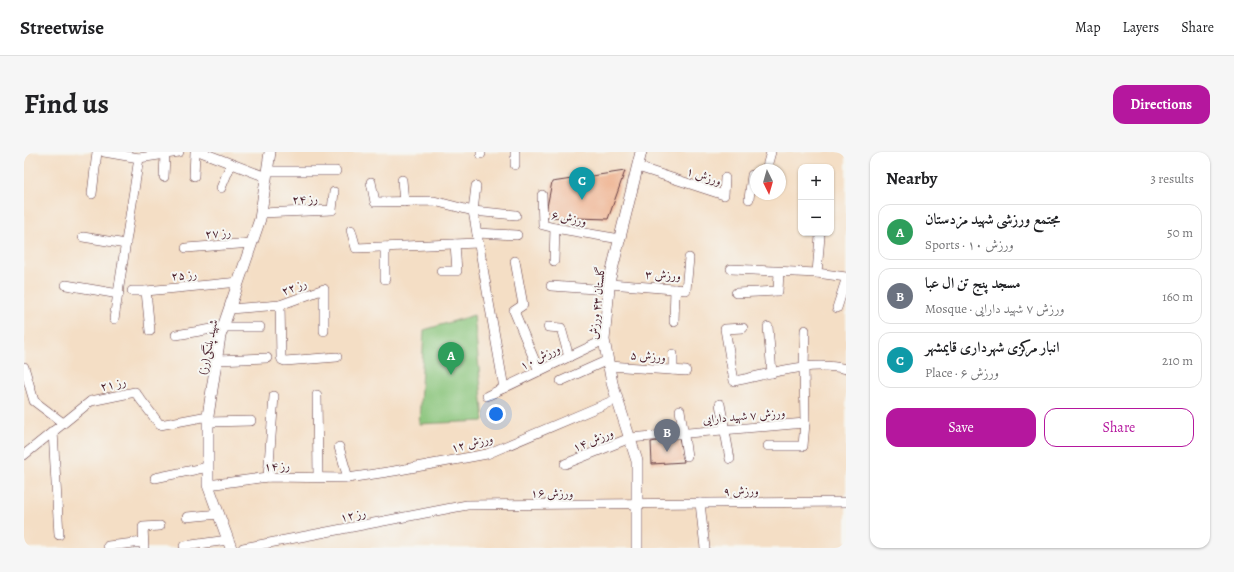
<!DOCTYPE html>
<meta charset="utf-8">
<style>
body{margin:0;font-family:Alegreya,Amiri,serif;background:#f6f6f6;color:#202124}
.controls{position:absolute;right:12px;top:12px;display:grid;overflow:hidden;border-radius:8px;box-shadow:0 1px 3px #0004}
.controls button{width:36px;height:36px;display:grid;place-items:center;padding:0;border:0;border-bottom:1px solid #e0e0e0;background:#fff;color:#202124;font:20px sans-serif}
.compass{position:absolute;left:726px;top:12px;width:36px;height:36px;border-radius:50%;background:#fff;box-shadow:0 1px 3px #0004;rotate:175deg}
.you{position:absolute;left:472px;top:262px;width:14px;height:14px;margin:-10px;border:3px solid #fff;border-radius:50%;background:#1a73e8;box-shadow:0 0 0 6px #1a73e833}
.badge{display:grid;place-items:center;width:26px;height:26px;border-radius:50%;background:#b5179e;color:#fff;font-size:13px;font-weight:700}
.pin{position:absolute;translate:-50% -33px;filter:drop-shadow(0 1px 2px #0008)}
.pin::after{content:'';position:absolute;top:21px;width:14px;height:12px;background:inherit;clip-path:polygon(0 0,100% 0,50% 100%)}
.list{margin:0;padding:0;list-style:none}
h2{display:flex;justify-content:space-between;align-items:center;height:52px;margin:0;padding:0 16px;font-size:17px}
h2 small{font-size:13px;font-weight:400;color:#757577}
.list li{display:grid;grid-template-columns:26px 1fr auto;gap:12px;align-items:center;box-sizing:border-box;height:56px;margin:0 8px 8px;padding:0 8px;border:1px solid #e0e0e0;border-radius:12px}
.list b{display:block;font-size:15px;white-space:nowrap}
.list p{margin:0;font-size:13px;white-space:nowrap;color:#757577}
.list em{font-size:13px;font-style:normal;color:#757577}
.actions{display:flex;gap:8px;padding:12px 16px}
.actions a{flex:1;padding:9px 0;border:1px solid #b5179e;border-radius:12px;text-align:center;font-size:14px;color:#b5179e}
.actions .main{background:#b5179e;color:#fff}
.map{position:relative;flex:none;width:822px;height:396px;overflow:hidden;border-radius:12px}
header{display:flex;align-items:center;gap:24px;box-sizing:border-box;height:56px;padding:0 20px;background:#fff;border-bottom:1px solid #e0e0e0}
header strong{font-size:19px}
nav{display:flex;gap:22px;margin-inline-start:auto;font-size:14px}
.intro{display:flex;align-items:center;justify-content:space-between;box-sizing:border-box;height:96px;padding:0 24px}
h1{margin:0;font-size:28px}
.button{padding:10px 18px;border-radius:12px;background:#b5179e;color:#fff;font-size:14px;font-weight:700}
main{display:flex;gap:24px;padding:0 24px}
aside{flex:1;background:#fff;border-radius:12px;box-shadow:0 1px 3px #0004}
.map>svg:first-child{display:block}
.green{fill:#89c47a;stroke:#6a7252}
.building{fill:#efb492}
.lines{fill:none;stroke-linecap:round;stroke-linejoin:round}
.minor-casing{stroke:#643c42;stroke-width:10}
.tertiary-casing{stroke:#643c42;stroke-width:12}
.minor{stroke:#fff;stroke-width:9}
.tertiary{stroke:#fff;stroke-width:11}
.labels{text-anchor:middle;stroke-width:4;stroke-linejoin:round;paint-order:stroke}
.street-label{font-size:12px;fill:#4a1f2b;stroke:#f6f6f2}
</style>
<header>
<strong>Streetwise</strong>
<nav><a>Map</a><a>Layers</a><a>Share</a></nav>
</header>
<div class="intro"><h1>Find us</h1><a class="button">Directions</a></div>
<main>
<div class="map">
<svg width="822" height="396" viewBox="0 0 822 396">
<rect width="100%" height="100%" fill="#f6f6f2"/>
<filter id="ink" filterUnits="userSpaceOnUse"><feTurbulence type="fractalNoise" baseFrequency=".025" numOctaves="2"/><feDisplacementMap in="SourceGraphic" scale="8" xChannelSelector="R" yChannelSelector="G"/><feConvolveMatrix kernelMatrix="1 2 1 2 8 2 1 2 1" color-interpolation-filters="sRGB"/></filter>
<filter id="wash" filterUnits="userSpaceOnUse"><feTurbulence type="fractalNoise" baseFrequency=".012" numOctaves="4" result="noise"/><feDisplacementMap in="SourceGraphic" scale="16" xChannelSelector="R" yChannelSelector="G"/><feGaussianBlur stdDeviation="0.9" result="paint"/><feColorMatrix in="noise" values="0 0 0 0 0 0 0 0 0 0 0 0 0 0 0 0 0 1.4 0 .05"/><feComposite in="paint" operator="in"/></filter>
<g filter="url(#wash)">
<rect width="100%" height="100%" fill="#f4dec5"/>
<path class="green" d="M 450,163 L 460,269 L 395,272 L 400,178 Z"/>
<g id="blocks">
<g class="building">
<path d="M 601,19 L 584,67 L 521,65 L 528,30 Z"/>
<path d="M 655,285 L 660,310 L 628,312 L 627,290 Z"/>
</g>
</g>
</g>
<g filter="url(#ink)">
<use href="#blocks" fill-opacity="0" stroke="#643c42" stroke-width="1"/>
<g class="lines">
<defs>
<g id="minor">
<path d="M 80,0 L 115,6 L 155,0"/>
<path d="M 177,0 L 242,25"/>
<path d="M 457,2 L 457,0"/>
<path d="M 491,13 L 491,0"/>
<path d="M 614,15 L 700,43 L 701,26"/>
<path d="M 742,18 L 747,0"/>
<path d="M 243,19 L 312,19"/>
<path d="M 170,24 L 171,0"/>
<path d="M 140,25 L 141,2"/>
<path d="M 378,28 L 380,50"/>
<path d="M 347,30 L 351,50 L 410,49 L 449,59 L 492,63"/>
<path d="M 452,34 L 449,59 L 480,236"/>
<path d="M 197,36 L 207,12"/>
<path d="M 68,42 L 73,0"/>
<path d="M 518,43 L 519,73 L 531,76 L 596,87"/>
<path d="M 725,47 L 728,23 L 732,24"/>
<path d="M 237,61 L 308,58 L 310,40"/>
<path d="M 327,78 L 332,96 L 454,91"/>
<path d="M 453,81 L 493,83"/>
<path d="M 59,85 L 102,92"/>
<path d="M 361,95 L 361,127"/>
<path d="M 162,96 L 228,91"/>
<path d="M 491,109 L 499,153 L 490,159 L 515,219"/>
<path d="M 530,109 L 531,76"/>
<path d="M 707,117 L 793,121 L 822,125"/>
<path d="M 417,119 L 433,119 L 431,92"/>
<path d="M 793,121 L 796,84"/>
<path d="M 586,132 L 662,138 L 665,106"/>
<path d="M 42,133 L 95,142"/>
<path d="M 527,134 L 585,138"/>
<path d="M 108,139 L 122,139 L 215,130"/>
<path d="M 122,139 L 126,179"/>
<path d="M 712,141 L 754,139 L 755,120"/>
<path d="M 256,153 L 257,205 L 258,208 L 261,209 L 313,205"/>
<path d="M 813,156 L 822,128"/>
<path d="M 206,157 L 256,153 L 300,137 L 300,179"/>
<path d="M 90,167 L 115,6"/>
<path d="M 650,170 L 651,137"/>
<path d="M 524,175 L 537,176 L 545,205"/>
<path d="M 744,175 L 748,221"/>
<path d="M 719,176 L 701,177 L 710,229 C 746,222 786,208 822,217"/>
<path d="M 152,183 L 200,175 L 236,175"/>
<path d="M 193,208 L 243,206"/>
<path d="M 585,214 L 662,219"/>
<path d="M 0,215 L 10,249 L 39,271"/>
<path d="M 649,218 L 649,202"/>
<path d="M 537,229 L 584,208"/>
<path d="M 293,243 L 294,325"/>
<path d="M 463,244 L 580,188"/>
<path d="M 696,252 L 706,307"/>
<path d="M 656,258 L 663,304"/>
<path d="M 184,270 L 227,269"/>
<path d="M 29,279 L 35,383"/>
<path d="M 744,294 L 779,294 L 781,271"/>
<path d="M 315,295 L 324,326"/>
<path d="M 0,303 L 67,249 L 111,240 L 136,273 L 184,264"/>
<path d="M 541,312 L 606,286 L 781,271 L 780,215 L 781,178"/>
<path d="M 244,325 L 250,244"/>
<path d="M 131,326 L 184,315"/>
<path d="M 184,333 L 244,325 L 324,326 L 370,319 L 463,302 L 593,247"/>
<path d="M 676,351 L 681,396"/>
<path d="M 163,365 L 195,362"/>
<path d="M 84,394 L 119,390"/>
<path d="M 160,394 L 204,388"/>
<path d="M 120,396 L 119,375 L 136,374"/>
<path d="M 219,396 L 443,353 L 822,350"/>
</g>
<g id="tertiary">
<path d="M 207,396 L 184,333 L 184,264 L 196,184 L 236,67 L 246,0"/>
<path d="M 613,396 L 613,309 L 588,231 L 580,188 L 586,126 L 617,0"/>
</g>
</defs>
<use href="#minor" class="minor-casing"/>
<use href="#tertiary" class="tertiary-casing"/>
<use href="#minor" class="minor"/>
<use href="#tertiary" class="tertiary"/>
</g>
</g>
<g class="labels">
<g class="street-label">
<text transform="translate(680 24) rotate(18)" y="4">ورزش ۱</text>
<text transform="translate(281 47) rotate(-2)" y="4">رز ۲۴</text>
<text transform="translate(545 66) rotate(11)" y="4">ورزش ۶</text>
<text transform="translate(194 81) rotate(-4)" y="4">رز ۲۷</text>
<text transform="translate(160 123) rotate(-5)" y="4">رز ۲۵</text>
<text transform="translate(639 123) rotate(2)" y="4">ورزش ۳</text>
<text transform="translate(270 135) rotate(-20)" y="4">رز ۲۲</text>
<text transform="translate(573 151) rotate(-84)" y="4">گلستان ۴۳ ورزش</text>
<text transform="translate(184 195) rotate(-78)" y="4">شهید پلنگی(رز)</text>
<text transform="translate(624 204) rotate(4)" y="4">ورزش ۵</text>
<text transform="translate(516 205) rotate(-26)" y="4">ورزش ۱۰</text>
<text transform="translate(89 232) rotate(-13)" y="4">رز ۲۱</text>
<text transform="translate(720 264) rotate(-5)" y="4">ورزش ۷ شهید دارایی</text>
<text transform="translate(569 288) rotate(-22)" y="4">ورزش ۱۴</text>
<text transform="translate(448 291) rotate(-14)" y="4">ورزش ۱۲</text>
<text transform="translate(253 314) rotate(-2)" y="4">رز ۱۴</text>
<text transform="translate(717 339) rotate(-1)" y="4">ورزش ۹</text>
<text x="528" y="345">ورزش ۱۶</text>
<text transform="translate(329 363) rotate(-11)" y="4">رز ۱۲</text>
</g>
</g>
</svg>
<div class="controls">
<button>+</button>
<button>−</button>
</div>
<svg class="compass" viewBox="-18 -18 36 36"><path d="M0-13l5 13h-10z" fill="#e53935"/><path d="M0 13l5-13h-10z" fill="#757577"/></svg>
<div class="you"></div>
<div class="pin badge" style="left:427px;top:223px;background:#2e9e5b">A</div>
<div class="pin badge" style="left:643px;top:300px;background:#6b7280">B</div>
<div class="pin badge" style="left:558px;top:48px;background:#0f9aa8">C</div>
</div>
<aside>
<h2>Nearby<small>3 results</small></h2>
<ul class="list">
<li><span class="badge" style="background:#2e9e5b">A</span><div><b>مجتمع ورزشی شهید مزدستان</b><p>Sports · ورزش ۱۰</p></div><em>50 m</em></li>
<li><span class="badge" style="background:#6b7280">B</span><div><b>مسجد پنج تن ال عبا</b><p>Mosque · ورزش ۷ شهید دارایی</p></div><em>160 m</em></li>
<li><span class="badge" style="background:#0f9aa8">C</span><div><b>انبار مرکزی شهرداری قایمشهر</b><p>Place · ورزش ۶</p></div><em>210 m</em></li>
</ul>
<div class="actions"><a class="main">Save</a><a>Share</a></div>
</aside>
</main>
